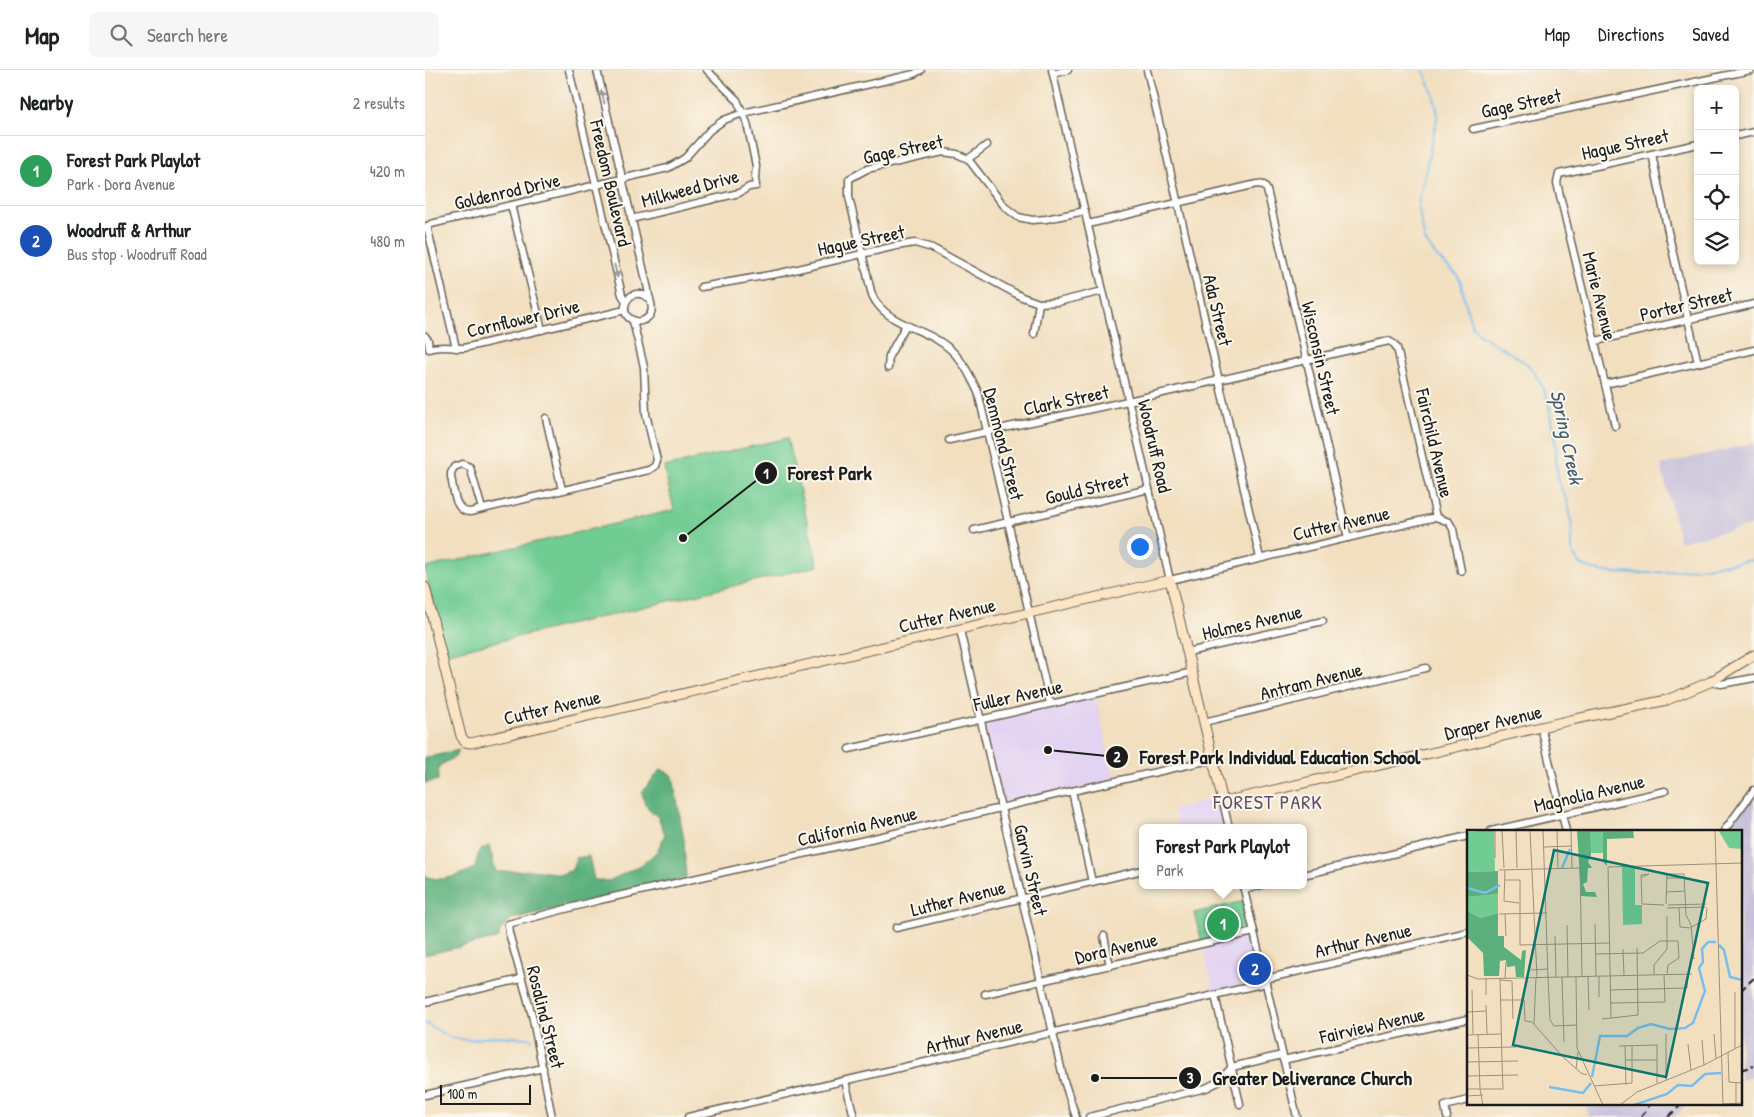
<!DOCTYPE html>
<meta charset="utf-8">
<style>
body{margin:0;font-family:"Patrick Hand",sans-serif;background:#f6f6f6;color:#202124}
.controls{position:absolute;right:15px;top:15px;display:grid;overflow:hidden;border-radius:8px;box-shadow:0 2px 8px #0003}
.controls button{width:45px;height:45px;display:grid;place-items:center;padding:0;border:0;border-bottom:1px solid #e0e0e0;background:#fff;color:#202124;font:25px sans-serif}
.scale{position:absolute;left:15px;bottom:12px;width:91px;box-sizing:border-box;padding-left:5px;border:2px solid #1c1c1c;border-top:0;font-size:14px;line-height:18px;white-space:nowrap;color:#1c1c1c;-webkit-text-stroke:4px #fbf7ec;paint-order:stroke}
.you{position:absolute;left:714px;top:476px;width:18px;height:18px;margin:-12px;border:4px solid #fff;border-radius:50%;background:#1a73e8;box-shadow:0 0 0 8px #1a73e833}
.badge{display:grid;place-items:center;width:32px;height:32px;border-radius:50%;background:#d93025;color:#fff;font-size:16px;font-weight:700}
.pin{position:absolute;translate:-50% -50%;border:2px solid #fff;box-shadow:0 1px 5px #0006}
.popup{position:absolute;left:714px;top:754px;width:168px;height:65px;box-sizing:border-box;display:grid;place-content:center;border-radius:8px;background:#fff;filter:drop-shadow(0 1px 4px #0005);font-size:16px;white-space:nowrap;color:#757577}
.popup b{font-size:19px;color:#202124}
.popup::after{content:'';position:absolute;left:50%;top:100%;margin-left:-10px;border:10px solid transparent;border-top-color:#fff}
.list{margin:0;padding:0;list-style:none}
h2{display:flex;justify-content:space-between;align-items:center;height:65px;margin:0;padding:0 20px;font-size:21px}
h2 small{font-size:16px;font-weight:400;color:#757577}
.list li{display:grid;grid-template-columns:32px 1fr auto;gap:15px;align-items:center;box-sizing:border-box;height:70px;padding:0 20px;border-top:1px solid #e0e0e0}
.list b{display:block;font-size:19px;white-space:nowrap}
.list p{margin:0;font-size:16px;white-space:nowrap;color:#757577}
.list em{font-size:16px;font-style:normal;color:#757577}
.icon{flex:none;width:28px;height:28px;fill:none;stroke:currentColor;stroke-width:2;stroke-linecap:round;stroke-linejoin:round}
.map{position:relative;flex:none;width:1329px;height:1047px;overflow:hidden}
header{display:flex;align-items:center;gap:30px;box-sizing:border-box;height:70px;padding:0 25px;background:#fff;border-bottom:1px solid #e0e0e0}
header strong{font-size:24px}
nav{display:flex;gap:28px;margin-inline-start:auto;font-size:18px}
.search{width:350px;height:45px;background:#f6f6f6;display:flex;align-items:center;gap:12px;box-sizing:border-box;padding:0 18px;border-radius:8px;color:#757577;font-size:19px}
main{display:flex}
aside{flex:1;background:#fff}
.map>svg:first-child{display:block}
.built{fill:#e3d3f2}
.industrial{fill:#c6c0da}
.green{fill:#71cc93;stroke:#467458}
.forest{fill:#5cb07d;stroke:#3c664c}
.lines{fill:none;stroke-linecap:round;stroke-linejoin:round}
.stream{stroke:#77bdee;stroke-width:2}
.street-casing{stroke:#676055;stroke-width:9}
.secondary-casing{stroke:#676055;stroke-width:11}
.street{stroke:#fff;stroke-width:6}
.secondary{stroke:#fce5c4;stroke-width:9}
.rail{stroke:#1c1c1c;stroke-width:2;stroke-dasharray:8 4;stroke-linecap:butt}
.oneway{fill:#999}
.labels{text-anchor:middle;stroke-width:4;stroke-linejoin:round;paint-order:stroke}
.street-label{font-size:19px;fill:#1c1c1c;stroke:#fbf7ec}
.water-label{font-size:20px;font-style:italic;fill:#405c70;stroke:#fbf7ec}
.neighbourhood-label{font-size:20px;letter-spacing:1px;fill:#5e4d65;stroke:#fbf7ec}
.inset-river{fill:none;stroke:#77bdee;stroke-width:2.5}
.inset-road{fill:none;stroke:#9c917e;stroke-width:1}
.view{fill:#0f766e;fill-opacity:0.15;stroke:#0f766e;stroke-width:2.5}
.inset-edge{fill:none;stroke:#1c1c1c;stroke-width:2.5}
.leader{fill:none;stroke:#1c1c1c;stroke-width:2}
.callout-dot{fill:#1c1c1c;stroke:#fbf7ec;stroke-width:2}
.mark-label{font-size:15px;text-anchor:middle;font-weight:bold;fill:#fff}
.callout-label{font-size:20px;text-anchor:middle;font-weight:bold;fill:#1c1c1c;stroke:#fbf7ec;stroke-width:4;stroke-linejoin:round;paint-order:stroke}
</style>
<header>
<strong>Map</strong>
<div class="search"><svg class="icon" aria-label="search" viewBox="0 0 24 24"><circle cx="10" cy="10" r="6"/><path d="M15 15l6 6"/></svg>Search here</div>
<nav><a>Map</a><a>Directions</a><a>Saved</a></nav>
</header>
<main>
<aside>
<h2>Nearby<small>2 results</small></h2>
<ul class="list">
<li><span class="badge" style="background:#2e9e5b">1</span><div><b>Forest Park Playlot</b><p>Park · Dora Avenue</p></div><em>420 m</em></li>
<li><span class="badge" style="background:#1a4fb4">2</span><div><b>Woodruff &amp; Arthur</b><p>Bus stop · Woodruff Road</p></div><em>480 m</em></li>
</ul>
</aside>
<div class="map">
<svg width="1329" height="1047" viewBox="0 0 1329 1047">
<rect width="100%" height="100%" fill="#fbf7ec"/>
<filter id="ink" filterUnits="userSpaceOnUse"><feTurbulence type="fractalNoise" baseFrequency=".02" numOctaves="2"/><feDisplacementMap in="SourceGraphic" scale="10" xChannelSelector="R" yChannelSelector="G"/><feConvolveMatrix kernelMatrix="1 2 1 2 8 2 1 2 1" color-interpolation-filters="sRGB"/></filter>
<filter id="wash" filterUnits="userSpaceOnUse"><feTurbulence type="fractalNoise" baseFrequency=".0096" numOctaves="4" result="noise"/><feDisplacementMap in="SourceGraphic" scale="20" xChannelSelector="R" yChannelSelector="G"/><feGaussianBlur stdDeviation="1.12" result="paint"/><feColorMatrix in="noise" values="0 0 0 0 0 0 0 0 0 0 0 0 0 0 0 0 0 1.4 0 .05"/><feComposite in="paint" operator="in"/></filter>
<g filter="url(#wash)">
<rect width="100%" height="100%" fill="#f2dfc0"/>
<g class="built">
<path d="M 670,625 L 690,710 L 577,737 L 557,650 Z"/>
<path d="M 796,727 L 803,757 L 753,758 L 748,739 Z"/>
<path d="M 827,864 L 838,910 L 788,921 L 778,876 Z"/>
</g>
<g class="industrial">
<path d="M 1329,373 L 1329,455 L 1255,472 L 1236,395 Z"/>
<path d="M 1329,723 L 1329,1007 L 1315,1010 L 1315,761 L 1301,761 Z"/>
<path d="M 1160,1033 L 1264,1033 L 1249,1047 L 1164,1047 Z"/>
</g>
<g class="green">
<path d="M 362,368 L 393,496 L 19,584 L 0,498 L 249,440 L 239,397 Z"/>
<path d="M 819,831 L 827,864 L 778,876 L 769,843 Z"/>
</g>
<g class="forest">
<path d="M 34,680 L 30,687 L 14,696 L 13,710 L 0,713 L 0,688 Z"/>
<path d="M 236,699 L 248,706 L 259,770 L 261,808 L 86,849 L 75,861 L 74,868 L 0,885 L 0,806 C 17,813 34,805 50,798 L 54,781 L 64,776 L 71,802 L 107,800 L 137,804 L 147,800 L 151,788 L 164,786 L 169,810 L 184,811 L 216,795 L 232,782 L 240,764 L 233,747 L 220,735 L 217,722 Z"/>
</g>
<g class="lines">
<g class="stream">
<path d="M 999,0 L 1009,27 L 1013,44 L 993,135 L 1000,171 L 1013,188 L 1032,205 L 1036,213 L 1043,244 L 1047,256 L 1056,265 L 1101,293 C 1121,312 1126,340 1130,366 C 1132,381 1130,397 1134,412 C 1136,419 1140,426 1143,433 C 1145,440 1145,448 1147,455 C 1148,467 1144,477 1151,489 C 1169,519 1296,494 1329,490"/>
<path d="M 0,953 L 26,968 L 43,970 L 72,966 L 104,968 L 107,970"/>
</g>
</g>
</g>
<g filter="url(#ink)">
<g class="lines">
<defs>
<g id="street">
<path d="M 144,0 L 197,225 L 201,231"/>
<path d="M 172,0 L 223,219 C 223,228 232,241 222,248 C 219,251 214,252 211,251 C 189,247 203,212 223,228"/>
<path d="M 627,0 L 745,510 L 1011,447"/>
<path d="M 722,0 L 835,488"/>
<path d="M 628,4 L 643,0"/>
<path d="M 1048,59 L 1326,0"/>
<path d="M 1310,66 L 1329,62"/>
<path d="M 1227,84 L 1242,157 L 1273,293"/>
<path d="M 543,89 L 562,75"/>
<path d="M 86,135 L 117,260"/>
<path d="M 206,149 L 314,123 L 324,117 L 331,116 L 330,108 L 331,96 L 322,53 L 312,30 L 282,0"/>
<path d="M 663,154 L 832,114 L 839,115 L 842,120 L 923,468"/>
<path d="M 2,156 L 31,278"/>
<path d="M 0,158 L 6,154 L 243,98 L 260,88 L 285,60 L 299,50 L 318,43 L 489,4 L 496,0"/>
<path d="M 276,217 L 356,203 L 471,176 L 490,173 L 507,178 L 597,227 L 614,233 L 633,232 L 678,221"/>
<path d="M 609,264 L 614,233"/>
<path d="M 0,266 L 3,270 L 4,279 C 15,275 27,278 39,278 L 200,240"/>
<path d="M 1171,271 L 1329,234"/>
<path d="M 463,298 L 464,286 L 481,255"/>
<path d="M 1180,314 L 1329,280"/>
<path d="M 121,348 L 137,420"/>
<path d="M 1190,356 L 1132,113 L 1134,104 L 1273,74"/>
<path d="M 524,370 L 703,331 L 964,271 L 969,274 L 972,278 L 1011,447 L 1024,452 L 1028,459 L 1036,501"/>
<path d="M 57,439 L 45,397 L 37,394 L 29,397 L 26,403 L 26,407 C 29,420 29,442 45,442 L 224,400 L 230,396 L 232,390 L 221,344 L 219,297 L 208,251"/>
<path d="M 549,460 L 724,419"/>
<path d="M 535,560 L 639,1011 L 651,1047"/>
<path d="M 763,582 L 898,551"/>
<path d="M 1285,612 L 1296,614 L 1329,608"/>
<path d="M 625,633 L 553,322 C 545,306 539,292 526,280 C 504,259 468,257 451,232 C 448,228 446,222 445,217 L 424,127 L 424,109 L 442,99 L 518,82 L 532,84 L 543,89 L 580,137 L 593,147 L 607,150 L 621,149 L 660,141"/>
<path d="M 779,652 L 1001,598"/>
<path d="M 1116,657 L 1141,761"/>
<path d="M 424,679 L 768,602"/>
<path d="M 647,721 L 667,812"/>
<path d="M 798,732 L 804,758"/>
<path d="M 1066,761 L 1240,721"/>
<path d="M 1299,761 L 1329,720"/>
<path d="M 878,805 L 1043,766"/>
<path d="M 818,815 L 872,1047"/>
<path d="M 819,820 L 837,815"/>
<path d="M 471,858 L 718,800"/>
<path d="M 679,866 L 685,896"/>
<path d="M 840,909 L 1043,862"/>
<path d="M 560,924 L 829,862"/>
<path d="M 790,925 L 815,1034"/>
<path d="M 0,932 L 96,909"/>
<path d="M 858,990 L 1043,949"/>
<path d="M 420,1011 L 429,1047"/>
<path d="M 0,1025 L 118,998"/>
<path d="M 127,1047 L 107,945 L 84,863 L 83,854 L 175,830 L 445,769 L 647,721 L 789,689"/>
<path d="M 263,1047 L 841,913"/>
<path d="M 664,1047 L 781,1018 L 793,1012 L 807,997 L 857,985"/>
<path d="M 1022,1047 L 1020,1036 L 1043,1030"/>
</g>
<path id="secondary" d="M 0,517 L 36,666 L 40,672 L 46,673 L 745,510 L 798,732 L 1146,650 L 1242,630 L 1285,612 L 1329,585"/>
</defs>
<use href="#street" class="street-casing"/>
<use href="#secondary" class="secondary-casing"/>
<use href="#street" class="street"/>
<use href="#secondary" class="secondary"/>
<g class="rail">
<path d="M 1315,921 L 1329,908"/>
<path d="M 1315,1000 L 1329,996"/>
<path d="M 1216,1047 L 1226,1033"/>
<path d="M 1243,1047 L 1258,1033"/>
</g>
</g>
<defs><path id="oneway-solid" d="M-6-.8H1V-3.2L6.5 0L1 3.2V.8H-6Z" transform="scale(1.25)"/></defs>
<g class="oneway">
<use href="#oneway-solid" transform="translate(178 27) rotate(-103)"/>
<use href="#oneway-solid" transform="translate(191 201) rotate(76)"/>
</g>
</g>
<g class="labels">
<g class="street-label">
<text transform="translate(1096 33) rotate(-12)" y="7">Gage Street</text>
<text transform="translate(1200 74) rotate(-12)" y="7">Hague Street</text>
<text transform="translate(478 79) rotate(-12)" y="7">Gage Street</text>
<text transform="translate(186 113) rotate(77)" y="7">Freedom Boulevard</text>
<text transform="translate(265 118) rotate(-15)" y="7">Milkweed Drive</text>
<text transform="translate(82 121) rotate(-13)" y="7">Goldenrod Drive</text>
<text transform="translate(436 170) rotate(-12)" y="7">Hague Street</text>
<text transform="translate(1175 226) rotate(76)" y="7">Marie Avenue</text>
<text transform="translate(1261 234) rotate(-13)" y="7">Porter Street</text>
<text transform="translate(793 240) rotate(77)" y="7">Ada Street</text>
<text transform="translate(98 248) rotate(-13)" y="7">Cornflower Drive</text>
<text transform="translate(896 288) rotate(77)" y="7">Wisconsin Street</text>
<text transform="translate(641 330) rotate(-12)" y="7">Clark Street</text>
<text transform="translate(1010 373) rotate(77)" y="7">Fairchild Avenue</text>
<text transform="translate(579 374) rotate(76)" y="7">Demmond Street</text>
<text transform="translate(730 376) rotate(77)" y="7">Woodruff Road</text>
<text transform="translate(662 418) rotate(-13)" y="7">Gould Street</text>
<text transform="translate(916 453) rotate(-13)" y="7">Cutter Avenue</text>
<text transform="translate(522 545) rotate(-13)" y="7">Cutter Avenue</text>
<text transform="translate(827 552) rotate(-13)" y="7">Holmes Avenue</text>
<text transform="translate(886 611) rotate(-14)" y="7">Antram Avenue</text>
<text transform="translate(593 625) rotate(-12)" y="7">Fuller Avenue</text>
<text transform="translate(127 637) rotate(-13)" y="7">Cutter Avenue</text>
<text transform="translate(1068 652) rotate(-13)" y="7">Draper Avenue</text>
<text transform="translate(1164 723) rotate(-13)" y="7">Magnolia Avenue</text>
<text transform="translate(432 756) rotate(-13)" y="7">California Avenue</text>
<text transform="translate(606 800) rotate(77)" y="7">Garvin Street</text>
<text transform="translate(533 828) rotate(-14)" y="7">Luther Avenue</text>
<text transform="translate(938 870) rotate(-13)" y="7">Arthur Avenue</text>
<text transform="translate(691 878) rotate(-13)" y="7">Dora Avenue</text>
<text transform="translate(121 947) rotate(76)" y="7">Rosalind Street</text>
<text transform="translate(947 955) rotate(-13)" y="7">Fairview Avenue</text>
<text transform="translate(549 966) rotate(-13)" y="7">Arthur Avenue</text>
</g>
<g class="water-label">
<text transform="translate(1142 367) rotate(78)" y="7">Spring Creek</text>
</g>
<g class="neighbourhood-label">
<text x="843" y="739">FOREST PARK</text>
</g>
</g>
<g transform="translate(1042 760)">
<rect width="275" height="275" fill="#f2dfc0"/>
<path d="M 27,0 L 28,41 L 0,42 L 0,2 ZM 251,0 L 275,0 L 275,19 L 262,18 ZM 123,2 L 136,2 L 137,23 L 123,23 ZM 155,37 L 168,37 L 168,75 L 175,75 L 175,94 L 156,95 ZM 31,64 L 31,83 L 14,88 L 0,81 L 0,67 Z" fill="#71cc93"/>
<path d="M 110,0 L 166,0 L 167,8 L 140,9 L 140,36 L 136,32 L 136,2 L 123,2 L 124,25 L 121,32 L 125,38 L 121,38 L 120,52 L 116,54 L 119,62 L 128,62 L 130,67 L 114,66 ZM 31,41 L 31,64 L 0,67 L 0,42 ZM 0,81 L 14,88 L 31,83 L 31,106 L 37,106 L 37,117 L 54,130 L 55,121 L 59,120 L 57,147 L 49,147 L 48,136 L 40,137 L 39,130 L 33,131 L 32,146 L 17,146 L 16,123 L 0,107 Z" fill="#5cb07d"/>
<path class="inset-river" d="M 95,38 L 103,19M 0,58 L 18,63 L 33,55M 252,115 L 257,120 L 263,147 L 275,150M 125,247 L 133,206 L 160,206 L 171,198 L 184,194 L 203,199 L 218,198 L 226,193 L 238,161 L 232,138 L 236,132 L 235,119 L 241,112 L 249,112M 82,257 L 116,263 L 124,253M 167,275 L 200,264 L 211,255 L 225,256 L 238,244 L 254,243"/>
<path class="inset-road" d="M 28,0 L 28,28M 35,0 L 37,38M 49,0 L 50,38M 63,0 L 70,147M 76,0 L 81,147M 90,0 L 91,39M 104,0 L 105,38M 248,0 L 256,275M 77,17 L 104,16M 32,40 L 113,38 L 115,146M 38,40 L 37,71 L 52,73M 175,47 L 182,44 L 174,45 L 175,74 L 197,75M 199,48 L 218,48M 38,50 L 53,50 L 53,115 L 142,113M 199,62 L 218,61M 199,74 L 200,44 L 217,44 L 219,85 L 224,95 L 227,129 L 225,126M 201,75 L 239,74M 200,78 L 239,77M 212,78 L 213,97 L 223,98 L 239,89 L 240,78M 32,84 L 80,83M 38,84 L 39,106M 128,94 L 129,146M 100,95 L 101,147M 88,106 L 89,147M 156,119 L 157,145M 128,124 L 176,123 L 193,111 L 211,111 L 212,128 L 201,135 L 200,145M 64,140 L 81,139M 0,145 L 11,149 L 225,144M 187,145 L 187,135 L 200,119 L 200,86M 121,146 L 122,180M 132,146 L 132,167M 81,147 L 83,190 L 87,196 L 110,195M 95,147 L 97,212M 109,147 L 110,218 L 136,275M 33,148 L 35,231M 38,148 L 39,132M 33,150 L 45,151 L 46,189M 5,160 L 6,204M 143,160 L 220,158 L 221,144M 268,162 L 268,218M 19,165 L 19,148M 33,170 L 57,170 L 58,191 L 65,192 L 96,227 L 114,243 L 120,245M 143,173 L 198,172 L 197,145M 19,175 L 20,204M 0,182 L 19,181M 144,187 L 141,37 L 275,33M 135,189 L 171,185 L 170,118M 67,194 L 69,147M 11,204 L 13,259 L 16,275M 247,204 L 249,229M 0,205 L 34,204M 235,210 L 237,235M 221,214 L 224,240M 152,216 L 190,215 L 190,253M 158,216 L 159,255M 0,218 L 49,217M 261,222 L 262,252 L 275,253M 158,230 L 190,230M 0,232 L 51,231M 109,239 L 111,222M 0,246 L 51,245M 199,250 L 199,204M 269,253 L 269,275M 127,256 L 165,253 L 165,216M 0,259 L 36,259 L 35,231M 0,266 L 16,265M 256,274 L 275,273M 153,275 L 170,262 L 237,235 L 275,215"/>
<path class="view" d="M 87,20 L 241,53 L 199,247 L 46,215 Z"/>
<rect width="275" height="275" class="inset-edge"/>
</g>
<path class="leader" d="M258 468L341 403M623 680L692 687M670 1008L765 1008"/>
<g class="callout-dot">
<circle cx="258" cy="468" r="5"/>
<circle cx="623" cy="680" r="5"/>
<circle cx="670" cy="1008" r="5"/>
<circle cx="341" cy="403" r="12"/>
<circle cx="692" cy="687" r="12"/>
<circle cx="765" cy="1008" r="12"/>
</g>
<g class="mark-label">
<text x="341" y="409">1</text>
<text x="692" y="692">2</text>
<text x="765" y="1013">3</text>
</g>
<g class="callout-label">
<text x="405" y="410">Forest Park</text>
<text x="855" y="694">Forest Park Individual Education School</text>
<text x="887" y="1015">Greater Deliverance Church</text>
</g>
</svg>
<div class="controls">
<button>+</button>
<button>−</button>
<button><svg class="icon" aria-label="locate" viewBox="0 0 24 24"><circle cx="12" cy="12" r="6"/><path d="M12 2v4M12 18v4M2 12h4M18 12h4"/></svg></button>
<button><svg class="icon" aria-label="layers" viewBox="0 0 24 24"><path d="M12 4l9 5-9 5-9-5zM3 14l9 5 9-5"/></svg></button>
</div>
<div class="scale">100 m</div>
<div class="you"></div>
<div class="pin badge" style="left:798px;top:854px;background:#2e9e5b">1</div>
<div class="popup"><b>Forest Park Playlot</b>Park</div>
<div class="pin badge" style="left:830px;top:899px;background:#1a4fb4">2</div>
</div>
</main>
